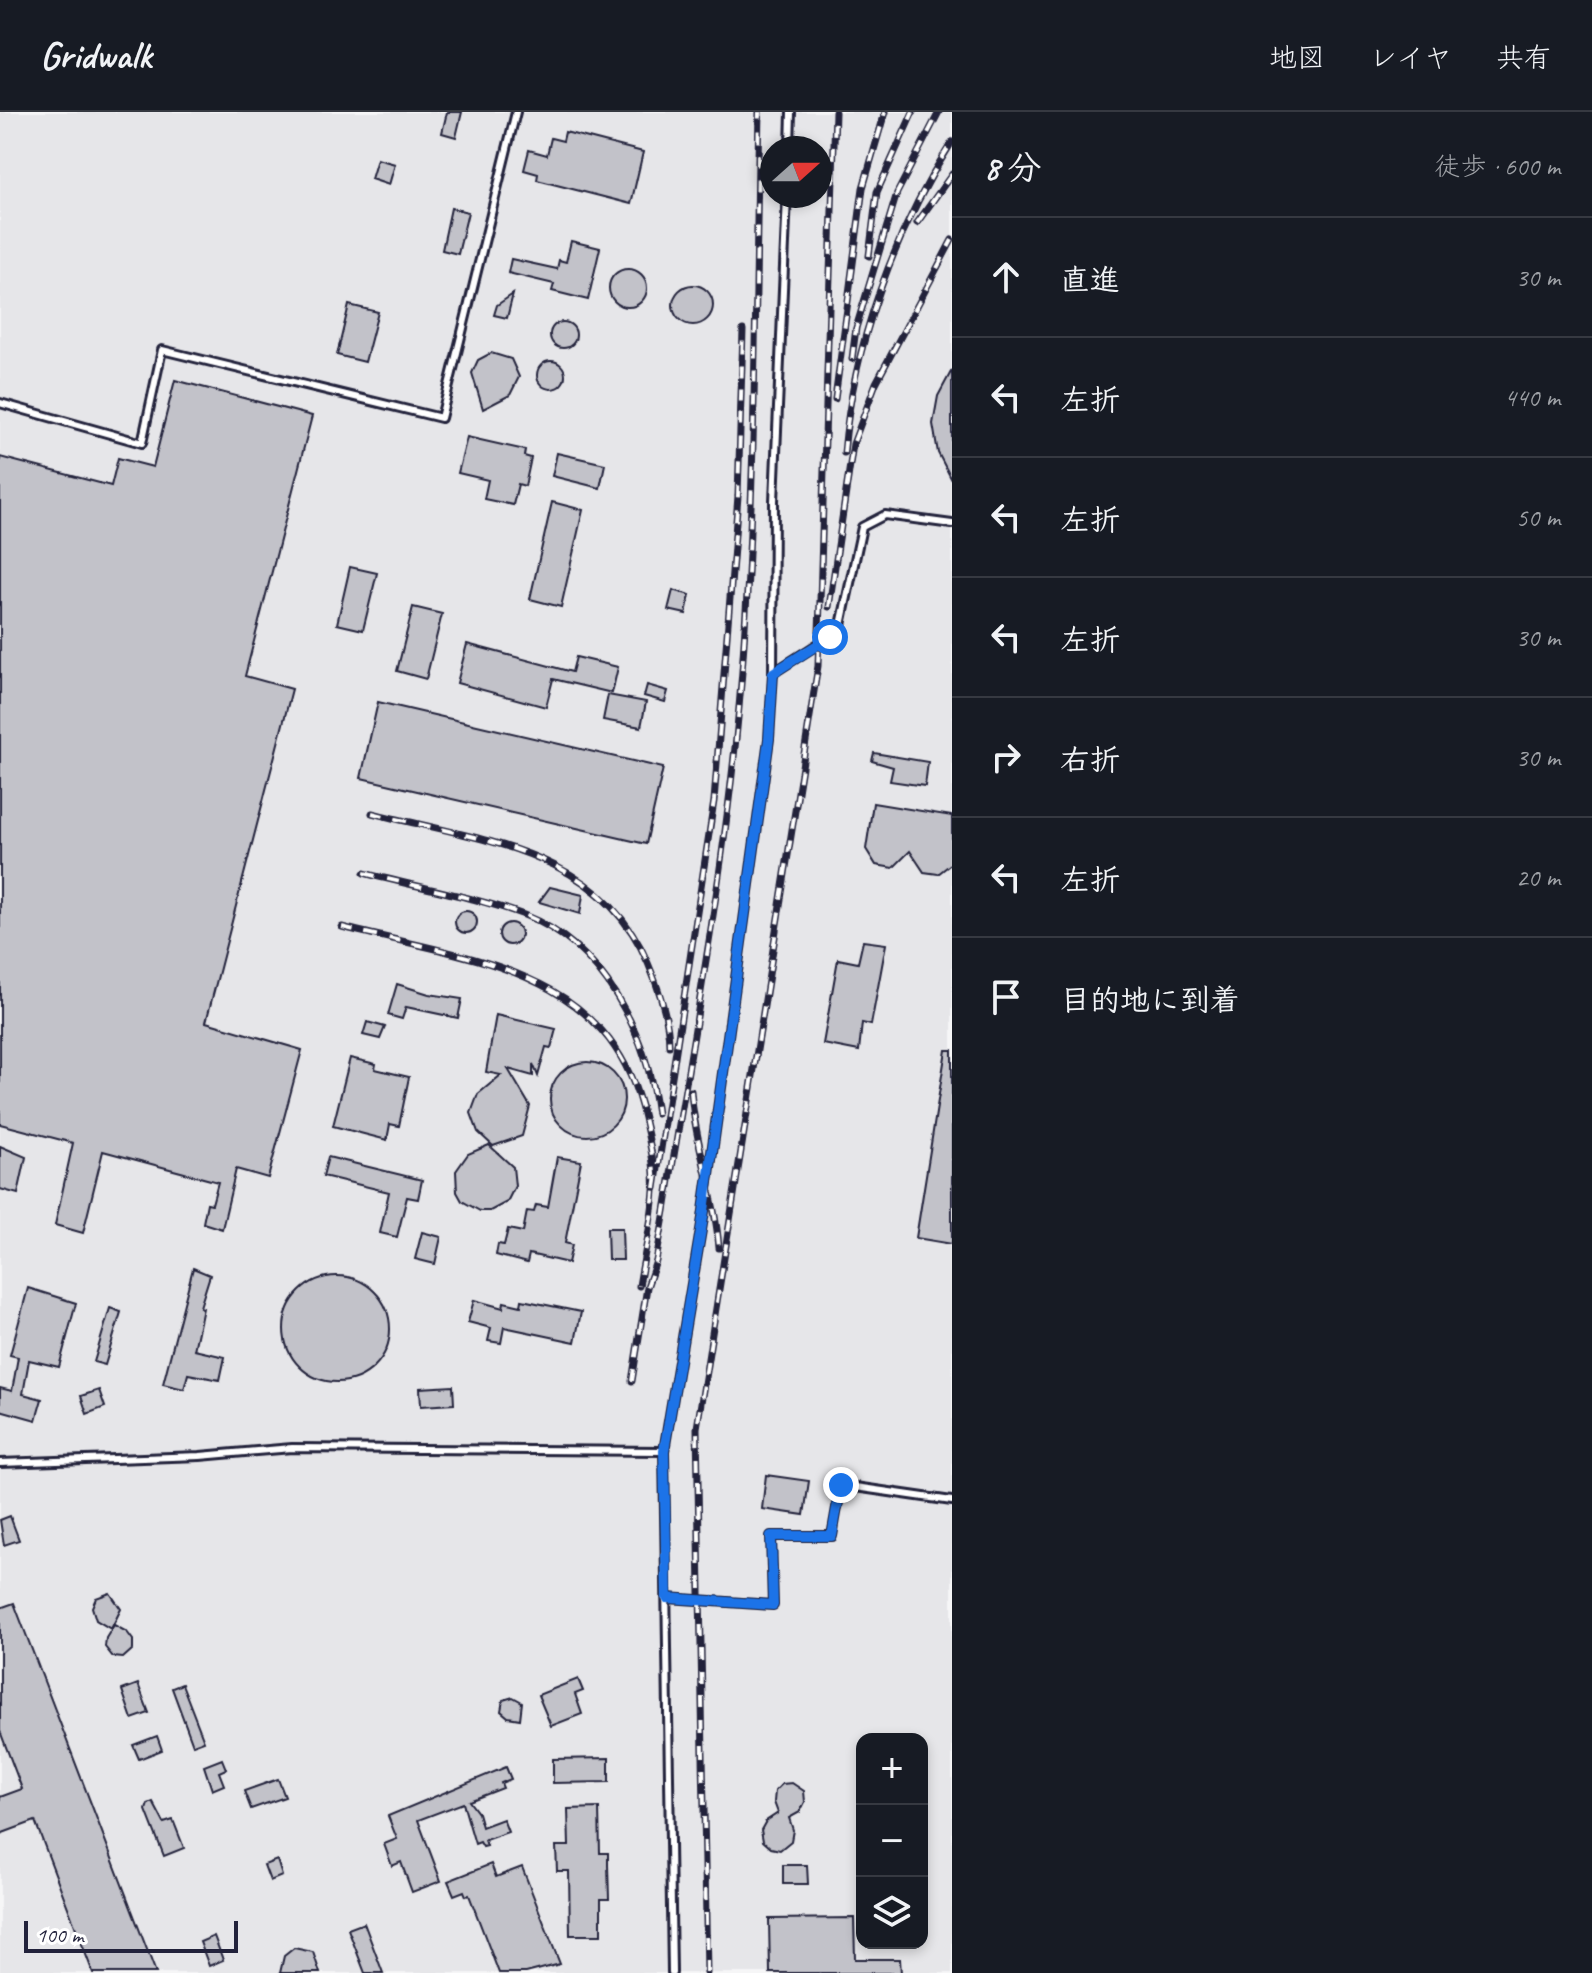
<!DOCTYPE html>
<html lang="ja">
<meta charset="utf-8">
<style>
body{margin:0;font-family:Caveat,"Klee One",sans-serif;background:#242831;color:#f1f3f6}
.controls{position:absolute;right:24px;bottom:24px;display:grid;overflow:hidden;border-radius:16px;box-shadow:0 4px 12px #0003}
.controls button{width:72px;height:72px;display:grid;place-items:center;padding:0;border:0;border-bottom:2px solid #363941;background:#171b24;color:#f1f3f6;font:40px sans-serif}
.compass{position:absolute;left:760px;top:24px;width:72px;height:72px;border-radius:50%;background:#171b24;box-shadow:0 4px 12px #0003;rotate:69deg}
.scale{position:absolute;left:24px;bottom:20px;width:214px;box-sizing:border-box;padding-left:8px;border:4px solid #22223b;border-top:0;font-size:22px;line-height:28px;white-space:nowrap;color:#22223b;-webkit-text-stroke:6px #fff;paint-order:stroke}
.stop{position:absolute;width:24px;height:24px;margin:-18px;border:6px solid #1a73e8;border-radius:50%;background:#fff}
.stop.end{background:#1a73e8;border-color:#fff;box-shadow:0 2px 8px #0008}
.list{margin:0;padding:0;list-style:none}
h2{display:flex;justify-content:space-between;align-items:center;height:104px;margin:0;padding:0 32px;font-size:34px}
h2 small{font-size:26px;font-weight:400;color:#9ea1a6}
.list li{display:grid;grid-template-columns:52px 1fr auto;gap:24px;align-items:center;box-sizing:border-box;height:120px;padding:0 32px;border-top:2px solid #363941}
.list b{display:block;font-size:30px;white-space:nowrap}
.list em{font-size:26px;font-style:normal;color:#9ea1a6}
.icon{flex:none;width:44px;height:44px;fill:none;stroke:currentColor;stroke-width:2;stroke-linecap:round;stroke-linejoin:round}
.map{position:relative;flex:none;width:952px;height:1861px;overflow:hidden}
header{display:flex;align-items:center;gap:48px;box-sizing:border-box;height:112px;padding:0 40px;background:#171b24;border-bottom:2px solid #363941}
header strong{font-size:38px}
nav{display:flex;gap:44px;margin-inline-start:auto;font-size:28px}
main{display:flex}
aside{flex:1;background:#171b24}
.map>svg:first-child{display:block}
.built{fill:#e6e6e9;fill-rule:evenodd}
.building{fill:#c2c2c9;stroke:#22223b;stroke-width:2}
.lines{fill:none;stroke-linecap:round;stroke-linejoin:round}
.lane-casing{stroke:#22223b;stroke-width:12}
.lane{stroke:#fff;stroke-width:6}
.rail-casing{stroke:#22223b;stroke-width:7}
.rail{stroke:#fff;stroke-width:4;stroke-dasharray:12;stroke-linecap:butt}
.route{stroke:#1a73e8;stroke-width:10}
</style>
<header>
<strong>Gridwalk</strong>
<nav><a>地図</a><a>レイヤ</a><a>共有</a></nav>
</header>
<main>
<div class="map">
<svg width="952" height="1861" viewBox="0 0 952 1861">
<rect width="100%" height="100%" fill="#f6f6f7"/>
<filter id="ink" filterUnits="userSpaceOnUse"><feTurbulence type="fractalNoise" baseFrequency=".0125" numOctaves="2"/><feDisplacementMap in="SourceGraphic" scale="16" xChannelSelector="R" yChannelSelector="G"/><feConvolveMatrix kernelMatrix="1 2 1 2 8 2 1 2 1" color-interpolation-filters="sRGB"/></filter>
<g filter="url(#ink)">
<path class="built" d="M 0,0 L 952,0 L 952,1861 L 0,1861 ZM 772,36 L 820,36 L 820,84 L 772,84 ZM 862,1627 L 922,1627 L 922,1831 L 862,1831 Z"/>
<g class="building">
<path d="M 447,0 L 462,0 L 456,25 L 442,21 Z"/>
<path d="M 565,20 L 643,40 L 631,92 L 537,68 L 538,62 L 524,58 L 529,38 L 547,43 L 551,26 L 563,29 Z"/>
<path d="M 377,47 L 395,52 L 389,73 L 371,67 Z"/>
<path d="M 451,96 L 468,100 L 458,142 L 442,138 Z"/>
<path d="M 571,129 L 600,136 L 588,188 L 552,179 L 554,172 L 508,161 L 511,147 L 557,157 L 559,148 L 566,150 Z"/>
<circle cx="628" cy="176" r="19"/>
<circle cx="693" cy="193" r="20"/>
<path d="M 513,182 L 507,206 L 494,203 L 497,193 Z"/>
<path d="M 349,193 L 378,200 L 365,250 L 337,243 Z"/>
<circle cx="563" cy="223" r="13"/>
<path d="M 491,241 L 511,247 L 519,265 L 510,283 L 483,297 L 472,261 L 478,248 Z"/>
<circle cx="551" cy="263" r="14"/>
<path d="M 952,258 L 952,368 L 938,341 L 933,312 L 938,284 Z"/>
<path d="M 175,268 L 312,304 L 245,564 L 292,577 L 206,910 L 302,938 L 268,1066 L 236,1057 L 222,1117 L 203,1111 L 207,1091 L 212,1092 L 218,1070 L 103,1039 L 83,1121 L 55,1113 L 73,1031 L 0,1012 L 0,345 L 111,374 L 118,346 L 153,355 Z"/>
<path d="M 467,325 L 525,338 L 524,344 L 531,346 L 525,374 L 518,372 L 513,393 L 484,387 L 488,368 L 458,361 Z"/>
<path d="M 557,341 L 605,352 L 600,376 L 552,364 Z"/>
<path d="M 552,390 L 583,398 L 561,495 L 530,487 Z"/>
<path d="M 350,455 L 377,461 L 363,518 L 337,512 Z"/>
<path d="M 673,478 L 690,483 L 686,502 L 668,498 Z"/>
<path d="M 413,495 L 442,502 L 426,567 L 397,559 Z"/>
<path d="M 467,532 L 572,560 L 576,545 L 618,555 L 612,581 L 553,567 L 546,595 L 457,571 Z"/>
<path d="M 647,573 L 668,579 L 665,590 L 644,584 Z"/>
<path d="M 608,583 L 646,590 L 641,615 L 603,608 Z"/>
<path d="M 378,590 L 663,656 L 646,732 L 361,666 Z"/>
<path d="M 874,641 L 928,650 L 925,674 L 890,669 L 893,655 L 872,649 Z"/>
<path d="M 873,691 L 952,704 L 952,751 L 938,762 L 924,760 L 910,739 L 893,756 L 876,753 L 866,737 Z"/>
<path d="M 550,775 L 583,783 L 580,802 L 539,790 Z"/>
<circle cx="466" cy="810" r="11"/>
<circle cx="510" cy="822" r="11"/>
<path d="M 863,829 L 886,832 L 871,913 L 862,911 L 859,939 L 823,932 L 838,847 L 858,851 Z"/>
<path d="M 397,872 L 429,882 L 462,887 L 458,906 L 406,895 L 402,907 L 388,903 Z"/>
<path d="M 496,903 L 556,917 L 551,936 L 546,935 L 538,964 L 533,952 L 533,964 L 508,957 L 530,994 L 522,1024 L 493,1034 L 478,1020 L 471,1001 L 478,982 L 501,963 L 486,960 Z"/>
<path d="M 367,910 L 385,915 L 380,927 L 363,923 Z"/>
<path d="M 946,938 L 952,938 L 952,1132 L 916,1126 Z"/>
<path d="M 350,946 L 376,952 L 375,957 L 409,965 L 399,1014 L 390,1012 L 387,1028 L 333,1014 Z"/>
<circle cx="587" cy="987" r="37"/>
<path d="M 489,1033 L 513,1055 L 515,1074 L 507,1090 L 490,1099 L 480,1099 L 462,1089 L 457,1080 L 456,1059 L 468,1042 Z"/>
<path d="M 0,1034 L 26,1045 L 18,1082 L 0,1077 Z"/>
<path d="M 328,1045 L 422,1068 L 418,1087 L 407,1085 L 397,1125 L 380,1121 L 389,1080 L 323,1064 Z"/>
<path d="M 557,1045 L 581,1049 L 565,1131 L 572,1133 L 568,1151 L 529,1142 L 527,1151 L 496,1143 L 498,1132 L 504,1133 L 508,1117 L 523,1120 L 527,1099 L 534,1100 L 536,1093 L 548,1095 Z"/>
<path d="M 607,1116 L 622,1116 L 623,1148 L 608,1148 Z"/>
<path d="M 422,1120 L 441,1125 L 435,1152 L 415,1147 Z"/>
<path d="M 193,1156 L 210,1163 L 200,1195 L 203,1196 L 194,1238 L 225,1245 L 220,1268 L 188,1262 L 184,1277 L 163,1272 Z"/>
<circle cx="337" cy="1217" r="53"/>
<path d="M 28,1176 L 76,1191 L 59,1255 L 29,1248 L 23,1282 L 42,1287 L 36,1308 L 0,1298 L 0,1276 L 12,1279 L 18,1245 L 10,1243 Z"/>
<path d="M 474,1188 L 503,1196 L 504,1190 L 521,1194 L 522,1188 L 581,1200 L 575,1230 L 504,1215 L 501,1231 L 488,1229 L 491,1216 L 468,1210 Z"/>
<path d="M 110,1196 L 121,1200 L 105,1253 L 94,1250 Z"/>
<path d="M 453,1274 L 454,1292 L 421,1294 L 420,1276 Z"/>
<path d="M 99,1278 L 105,1295 L 87,1302 L 81,1284 Z"/>
<path d="M 766,1363 L 809,1369 L 804,1403 L 762,1397 Z"/>
<path d="M 10,1404 L 19,1428 L 4,1433 L 0,1408 Z"/>
<path d="M 110,1481 L 121,1497 L 111,1517 L 96,1508 L 92,1495 L 96,1486 Z"/>
<path d="M 14,1491 L 156,1861 L 93,1861 L 35,1709 L 0,1722 L 0,1685 L 22,1677 L 0,1619 L 0,1496 Z"/>
<path d="M 114,1513 L 127,1520 L 133,1528 L 133,1537 L 123,1546 L 113,1545 L 105,1535 L 106,1526 Z"/>
<path d="M 578,1567 L 583,1579 L 575,1582 L 582,1602 L 551,1614 L 538,1583 Z"/>
<path d="M 138,1572 L 149,1601 L 132,1607 L 122,1578 Z"/>
<path d="M 182,1572 L 204,1629 L 193,1633 L 172,1576 Z"/>
<path d="M 513,1585 L 522,1590 L 520,1607 L 508,1605 L 501,1599 L 503,1588 Z"/>
<path d="M 157,1624 L 162,1638 L 139,1647 L 133,1633 Z"/>
<path d="M 609,1646 L 609,1670 L 553,1671 L 553,1647 Z"/>
<path d="M 222,1647 L 226,1657 L 219,1660 L 224,1673 L 212,1678 L 204,1654 Z"/>
<path d="M 506,1655 L 511,1667 L 501,1671 L 503,1676 L 469,1689 L 478,1701 L 482,1715 L 503,1707 L 508,1720 L 485,1728 L 487,1734 L 483,1735 L 480,1730 L 475,1732 L 463,1691 L 418,1708 L 441,1769 L 412,1780 L 401,1750 L 392,1754 L 384,1732 L 397,1727 L 388,1704 Z"/>
<path d="M 278,1667 L 285,1685 L 251,1697 L 244,1679 Z"/>
<path d="M 792,1671 L 804,1679 L 805,1690 L 800,1700 L 789,1706 L 793,1718 L 791,1729 L 780,1738 L 771,1736 L 763,1729 L 761,1718 L 766,1709 L 778,1701 L 774,1690 L 775,1679 L 782,1672 Z"/>
<path d="M 153,1690 L 164,1711 L 173,1708 L 184,1736 L 164,1744 L 146,1698 L 148,1692 Z"/>
<path d="M 599,1696 L 600,1741 L 608,1741 L 608,1753 L 609,1787 L 601,1787 L 601,1823 L 570,1823 L 569,1759 L 557,1759 L 556,1734 L 569,1734 L 568,1697 Z"/>
<path d="M 277,1748 L 282,1764 L 270,1769 L 264,1753 Z"/>
<path d="M 491,1752 L 496,1765 L 522,1755 L 560,1852 L 526,1861 L 499,1861 L 469,1783 L 466,1784 L 464,1779 L 454,1783 L 448,1769 Z"/>
<path d="M 783,1753 L 807,1753 L 808,1772 L 783,1772 Z"/>
<path d="M 854,1806 L 855,1847 L 900,1847 L 901,1861 L 770,1861 L 769,1807 Z"/>
<path d="M 364,1811 L 383,1861 L 365,1861 L 348,1817 Z"/>
<path d="M 214,1824 L 223,1848 L 209,1854 L 200,1830 Z"/>
<path d="M 294,1836 L 313,1840 L 320,1861 L 280,1861 L 284,1844 Z"/>
</g>
<g class="lines">
<defs>
<g id="lane">
<path d="M 790,36 L 791,0"/>
<path d="M 0,291 L 142,331 L 162,238 L 441,306 L 516,0"/>
<path d="M 773,561 L 840,518 L 862,415 L 885,403 L 952,412"/>
<path d="M 0,1351 L 200,1344 L 292,1336 L 664,1339"/>
<path d="M 667,1486 L 773,1493 L 771,1424 L 832,1424 L 841,1373 L 952,1389"/>
<path d="M 672,1861 L 664,1339 L 703,1106 L 769,627 L 773,561 L 774,389 L 787,84"/>
</g>
</defs>
<use href="#lane" class="lane-casing"/>
<use href="#lane" class="lane"/>
<defs>
<g id="rail">
<path d="M 917,111 L 952,62"/>
<path d="M 869,144 L 877,80 L 913,0"/>
<path d="M 852,247 L 856,216 L 897,81 L 939,0"/>
<path d="M 835,287 L 863,76 L 885,0"/>
<path d="M 844,341 C 853,234 894,120 952,30"/>
<path d="M 829,495 L 853,332 L 876,271 L 952,128"/>
<path d="M 372,701 C 478,728 600,737 648,851 C 659,877 669,906 669,934"/>
<path d="M 364,761 C 416,775 473,784 524,803 C 604,834 647,922 657,1002"/>
<path d="M 342,815 C 466,847 611,855 644,1006 C 649,1028 656,1055 654,1078 C 652,1110 644,1143 639,1174"/>
<path d="M 691,979 C 695,1033 715,1082 719,1136"/>
<path d="M 655,1076 L 714,689 L 738,384 L 743,218"/>
<path d="M 632,1269 L 647,1175 L 656,1149 L 665,1099 C 695,910 732,721 744,531 C 756,354 755,177 759,0"/>
<path d="M 707,1861 L 697,1316 L 818,554 L 835,0"/>
</g>
</defs>
<use href="#rail" class="rail-casing"/>
<use href="#rail" class="rail"/>
</g>
</g>
<g class="lines" filter="url(#ink)">
<path class="route" d="M 830,525 L 773,561 L 769,627 L 703,1106 L 664,1339 L 667,1486 L 773,1493 L 771,1424 L 832,1424 L 841,1373"/>
</g>
</svg>
<div class="controls">
<button>+</button>
<button>−</button>
<button><svg class="icon" aria-label="layers" viewBox="0 0 24 24"><path d="M12 4l9 5-9 5-9-5zM3 14l9 5 9-5"/></svg></button>
</div>
<svg class="compass" viewBox="-18 -18 36 36"><path d="M0-13l5 13h-10z" fill="#e53935"/><path d="M0 13l5-13h-10z" fill="#9ea1a6"/></svg>
<div class="scale">100 m</div>
<div class="stop" style="left:830px;top:525px"></div>
<div class="stop end" style="left:841px;top:1373px"></div>
</div>
<aside>
<h2>8 分<small>徒歩 · 600 m</small></h2>
<ul class="list">
<li><svg class="icon" aria-label="ahead" viewBox="0 0 24 24"><path d="M12 20V5M6 11l6-6 6 6"/></svg><div><b>直進</b></div><em>30 m</em></li>
<li><svg class="icon" aria-label="left" viewBox="0 0 24 24"><path d="M17 20v-9H6M10 6l-5 5 5 5"/></svg><div><b>左折</b></div><em>440 m</em></li>
<li><svg class="icon" aria-label="left" viewBox="0 0 24 24"><path d="M17 20v-9H6M10 6l-5 5 5 5"/></svg><div><b>左折</b></div><em>50 m</em></li>
<li><svg class="icon" aria-label="left" viewBox="0 0 24 24"><path d="M17 20v-9H6M10 6l-5 5 5 5"/></svg><div><b>左折</b></div><em>30 m</em></li>
<li><svg class="icon" aria-label="right" viewBox="0 0 24 24"><path d="M7 20v-9h11M14 6l5 5-5 5"/></svg><div><b>右折</b></div><em>30 m</em></li>
<li><svg class="icon" aria-label="left" viewBox="0 0 24 24"><path d="M17 20v-9H6M10 6l-5 5 5 5"/></svg><div><b>左折</b></div><em>20 m</em></li>
<li><svg class="icon" aria-label="arrive" viewBox="0 0 24 24"><path d="M6 21V4h12l-3 4 3 4H6"/></svg><div><b>目的地に到着</b></div></li>
</ul>
</aside>
</main>
